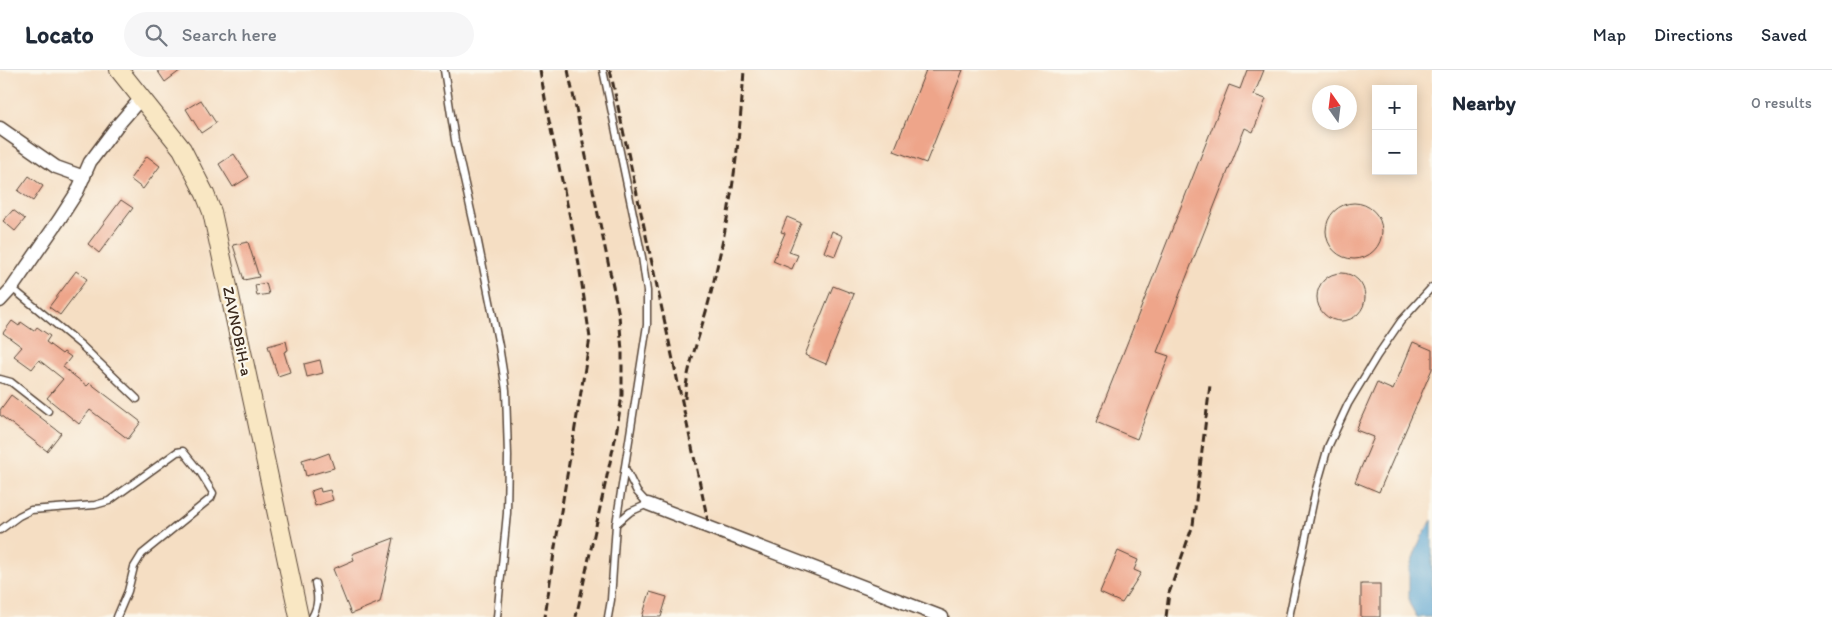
<!DOCTYPE html>
<meta charset="utf-8">
<style>
body{margin:0;font-family:Itim,sans-serif;background:#f6f6f7;color:#1f2937}
.controls{position:absolute;right:15px;top:15px;display:grid;overflow:hidden;border-radius:0px;box-shadow:0 2px 12px #0003}
.controls button{width:45px;height:45px;display:grid;place-items:center;padding:0;border:0;border-bottom:1px solid #e0e1e3;background:#fff;color:#1f2937;font:25px sans-serif}
.compass{position:absolute;left:1312px;top:15px;width:45px;height:45px;border-radius:50%;background:#fff;box-shadow:0 2px 12px #0003;rotate:346deg}
.list{margin:0;padding:0;list-style:none}
h2{display:flex;justify-content:space-between;align-items:center;height:65px;margin:0;padding:0 20px;font-size:21px}
h2 small{font-size:16px;font-weight:400;color:#747a83}
.icon{flex:none;width:28px;height:28px;fill:none;stroke:currentColor;stroke-width:2;stroke-linecap:round;stroke-linejoin:round}
.map{position:relative;flex:none;width:1432px;height:547px;overflow:hidden}
header{display:flex;align-items:center;gap:30px;box-sizing:border-box;height:70px;padding:0 25px;background:#fff;border-bottom:1px solid #e0e1e3}
header strong{font-size:24px}
nav{display:flex;gap:28px;margin-inline-start:auto;font-size:18px}
.search{width:350px;height:45px;background:#f6f6f7;display:flex;align-items:center;gap:12px;box-sizing:border-box;padding:0 18px;border-radius:28px;color:#747a83;font-size:19px}
main{display:flex}
aside{flex:1;background:#fff}
.map>svg:first-child{display:block}
.water{fill:#5aa4d1;stroke:#4a6778}
.building{fill:#eea58a}
.lines{fill:none;stroke-linecap:round;stroke-linejoin:round}
.service-casing{stroke:#574537;stroke-width:9}
.minor-casing{stroke:#574537;stroke-width:15}
.secondary-casing{stroke:#574537;stroke-width:20}
.service{stroke:#fff;stroke-width:6}
.minor{stroke:#fff;stroke-width:12}
.secondary{stroke:#f9e7c3;stroke-width:18}
.rail{stroke:#3b2a1e;stroke-width:3;stroke-dasharray:8 4;stroke-linecap:butt}
.labels{text-anchor:middle;stroke-width:4.5;stroke-linejoin:round;paint-order:stroke}
.street-label{font-size:16px;fill:#3b2a1e;stroke:#fbf7ec}
</style>
<header>
<strong>Locato</strong>
<div class="search"><svg class="icon" aria-label="search" viewBox="0 0 24 24"><circle cx="10" cy="10" r="6"/><path d="M15 15l6 6"/></svg>Search here</div>
<nav><a>Map</a><a>Directions</a><a>Saved</a></nav>
</header>
<main>
<div class="map">
<svg width="1432" height="547" viewBox="0 0 1432 547">
<rect width="100%" height="100%" fill="#fbf7ec"/>
<filter id="ink" filterUnits="userSpaceOnUse"><feTurbulence type="fractalNoise" baseFrequency=".02" numOctaves="2"/><feDisplacementMap in="SourceGraphic" scale="10" xChannelSelector="R" yChannelSelector="G"/><feConvolveMatrix kernelMatrix="1 2 1 2 8 2 1 2 1" color-interpolation-filters="sRGB"/></filter>
<filter id="wash" filterUnits="userSpaceOnUse"><feTurbulence type="fractalNoise" baseFrequency=".0096" numOctaves="4" result="noise"/><feDisplacementMap in="SourceGraphic" scale="20" xChannelSelector="R" yChannelSelector="G"/><feGaussianBlur stdDeviation="1.12" result="paint"/><feColorMatrix in="noise" values="0 0 0 0 0 0 0 0 0 0 0 0 0 0 0 0 0 1.4 0 .05"/><feComposite in="paint" operator="in"/></filter>
<g filter="url(#wash)">
<rect width="100%" height="100%" fill="#f5dec3"/>
<path class="water" d="M 1432,450 L 1432,547 L 1417,547 L 1409,533 L 1409,499 L 1421,468 Z"/>
<g id="blocks">
<g class="building">
<path d="M 157,0 L 181,0 L 165,12 Z"/>
<path d="M 926,0 L 963,0 L 926,93 L 894,81 Z"/>
<path d="M 1247,0 L 1264,0 L 1254,25 L 1266,29 L 1253,62 L 1245,58 L 1157,282 L 1169,286 L 1137,369 L 1096,352 L 1229,15 L 1240,19 Z"/>
<path d="M 201,30 L 216,53 L 201,63 L 186,39 Z"/>
<path d="M 234,84 L 249,107 L 233,117 L 219,94 Z"/>
<path d="M 147,86 L 160,96 L 143,119 L 130,109 Z"/>
<path d="M 29,106 L 43,116 L 33,131 L 18,121 Z"/>
<path d="M 121,130 L 133,138 L 99,183 L 88,174 Z"/>
<circle cx="1354" cy="161" r="28"/>
<path d="M 13,140 L 25,149 L 15,161 L 3,151 Z"/>
<path d="M 787,147 L 801,153 L 789,182 L 798,185 L 792,199 L 773,191 L 785,163 L 781,162 Z"/>
<path d="M 832,161 L 843,166 L 835,186 L 824,182 Z"/>
<path d="M 248,172 L 259,207 L 244,210 L 233,175 Z"/>
<path d="M 76,201 L 87,209 L 60,245 L 49,237 Z"/>
<circle cx="1341" cy="227" r="24"/>
<path d="M 266,213 L 269,224 L 257,226 L 255,215 Z"/>
<path d="M 833,216 L 854,224 L 826,294 L 805,285 Z"/>
<path d="M 12,251 L 19,256 L 21,252 L 34,261 L 37,257 L 50,266 L 46,272 L 62,284 L 64,282 L 71,287 L 63,297 L 87,316 L 90,313 L 141,352 L 128,369 L 90,340 L 79,354 L 47,328 L 63,309 L 39,290 L 32,299 L 14,286 L 22,277 L 3,263 Z"/>
<path d="M 286,271 L 288,280 L 284,282 L 290,302 L 278,306 L 268,276 Z"/>
<path d="M 1413,272 L 1432,280 L 1432,299 L 1379,422 L 1355,412 L 1374,367 L 1356,360 L 1377,313 L 1393,320 Z"/>
<path d="M 320,290 L 323,303 L 307,307 L 304,294 Z"/>
<path d="M 11,325 L 61,363 L 47,381 L 0,345 L 0,340 Z"/>
<path d="M 329,383 L 334,398 L 306,406 L 302,390 L 312,387 L 313,389 Z"/>
<path d="M 320,418 L 321,422 L 330,420 L 333,430 L 315,436 L 311,421 Z"/>
<path d="M 394,468 L 380,532 L 351,544 L 333,499 L 354,490 L 352,484 Z"/>
<path d="M 1118,481 L 1138,490 L 1134,500 L 1141,503 L 1122,533 L 1100,523 Z"/>
<rect x="1361" y="514" width="19" height="33"/>
<path d="M 650,522 L 667,527 L 661,547 L 642,547 Z"/>
</g>
</g>
</g>
<g filter="url(#ink)">
<use href="#blocks" fill-opacity="0" stroke="#574537" stroke-width="1"/>
<g class="lines">
<defs>
<g id="service">
<path d="M 444,0 L 455,70 L 478,172 L 499,276 L 506,320 L 508,386 L 507,443 L 497,547"/>
<path d="M 603,0 L 642,187 L 647,221 L 647,255 L 616,454 L 611,530 L 608,547"/>
<path d="M 12,218 L 81,275 L 137,329"/>
<path d="M 0,309 L 11,312 L 48,341"/>
<path d="M 616,454 L 630,442 L 648,434 L 637,422 L 625,398"/>
<path d="M 0,460 L 19,446 L 31,440 L 95,435 L 109,431 L 177,382 L 183,381 L 200,402 L 213,423 L 211,428 L 142,484 L 134,497 L 128,521 L 117,547"/>
<path d="M 312,547 C 319,535 318,526 315,513"/>
<path d="M 1289,547 L 1316,419 L 1328,377 L 1348,334 L 1377,286 L 1401,251 L 1432,217"/>
</g>
<g id="minor">
<path d="M 0,58 L 56,97 L 84,107"/>
<path d="M 0,231 L 12,218 L 59,150 L 77,122 L 90,92 L 117,56 L 142,27"/>
<path d="M 648,434 L 942,547"/>
</g>
<path id="secondary" d="M 119,0 L 182,79 L 205,124 L 212,142 L 299,547"/>
</defs>
<use href="#service" class="service-casing"/>
<use href="#minor" class="minor-casing"/>
<use href="#secondary" class="secondary-casing"/>
<use href="#service" class="service"/>
<use href="#minor" class="minor"/>
<use href="#secondary" class="secondary"/>
<g class="rail">
<path d="M 540,0 L 548,46 L 576,175 L 590,268 L 554,483 L 545,547"/>
<path d="M 568,0 L 619,245 L 622,281 L 622,325 L 616,365 L 576,547"/>
<path d="M 610,0 L 708,451"/>
<path d="M 685,329 C 686,302 695,280 702,255 C 709,233 714,211 719,188 C 733,127 740,63 744,0"/>
<path d="M 1166,547 L 1169,523 L 1193,455 L 1210,315"/>
</g>
</g>
</g>
<g class="labels">
<g class="street-label">
<text transform="translate(238 261) rotate(78)" y="6">ZAVNOBiH-a</text>
</g>
</g>
</svg>
<div class="controls">
<button>+</button>
<button>−</button>
</div>
<svg class="compass" viewBox="-18 -18 36 36"><path d="M0-13l5 13h-10z" fill="#e53935"/><path d="M0 13l5-13h-10z" fill="#747a83"/></svg>
</div>
<aside>
<h2>Nearby<small>0 results</small></h2>
<ul class="list">
</ul>
</aside>
</main>
